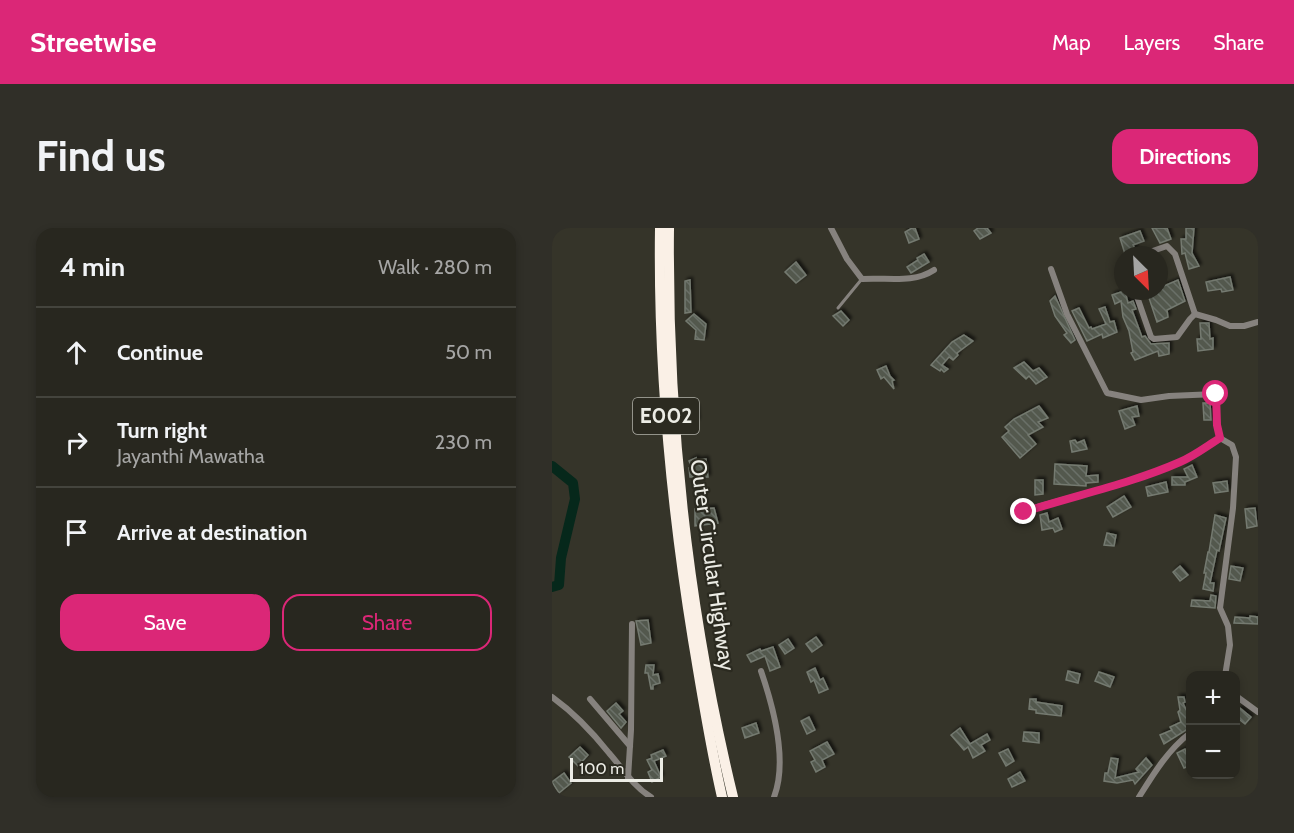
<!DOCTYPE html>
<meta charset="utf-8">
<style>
body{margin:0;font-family:Cabin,sans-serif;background:#302f28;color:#f1f3f6}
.controls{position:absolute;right:18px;bottom:18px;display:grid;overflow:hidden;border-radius:12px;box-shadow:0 3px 9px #0003}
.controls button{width:54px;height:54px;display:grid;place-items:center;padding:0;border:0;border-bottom:2px solid #44443d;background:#28271f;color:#f1f3f6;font:30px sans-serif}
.compass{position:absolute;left:562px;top:18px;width:54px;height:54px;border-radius:50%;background:#28271f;box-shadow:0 3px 9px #0003;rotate:156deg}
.scale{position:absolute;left:18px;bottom:15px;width:93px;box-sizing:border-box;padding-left:6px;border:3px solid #ecece5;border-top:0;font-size:16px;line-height:21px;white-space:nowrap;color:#ecece5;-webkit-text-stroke:4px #2b2a20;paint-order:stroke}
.stop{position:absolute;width:18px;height:18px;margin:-14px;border:4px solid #db2777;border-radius:50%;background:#fff}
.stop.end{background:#db2777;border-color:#fff;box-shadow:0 2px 6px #0008}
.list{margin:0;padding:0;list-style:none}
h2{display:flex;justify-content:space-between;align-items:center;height:78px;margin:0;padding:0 24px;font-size:26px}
h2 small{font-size:20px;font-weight:400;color:#a5a5a4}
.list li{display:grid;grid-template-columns:39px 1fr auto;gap:18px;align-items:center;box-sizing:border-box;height:90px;padding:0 24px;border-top:2px solid #44443d}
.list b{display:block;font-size:22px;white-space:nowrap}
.list p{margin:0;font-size:20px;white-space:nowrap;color:#a5a5a4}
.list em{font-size:20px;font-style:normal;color:#a5a5a4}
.actions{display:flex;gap:12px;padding:18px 24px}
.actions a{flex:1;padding:14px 0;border:2px solid #db2777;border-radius:18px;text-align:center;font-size:21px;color:#db2777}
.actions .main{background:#db2777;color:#fff}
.icon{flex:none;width:33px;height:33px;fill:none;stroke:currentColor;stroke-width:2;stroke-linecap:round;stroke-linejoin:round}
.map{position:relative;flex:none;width:706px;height:569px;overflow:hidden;border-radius:18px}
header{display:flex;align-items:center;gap:36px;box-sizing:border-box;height:84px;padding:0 30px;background:#db2777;color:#fff}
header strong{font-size:28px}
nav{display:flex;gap:33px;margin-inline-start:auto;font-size:21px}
.intro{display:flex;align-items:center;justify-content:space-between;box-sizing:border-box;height:144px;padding:0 36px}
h1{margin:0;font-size:42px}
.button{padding:15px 27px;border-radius:18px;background:#db2777;color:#fff;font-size:21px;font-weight:700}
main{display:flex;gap:36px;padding:0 36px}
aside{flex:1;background:#28271f;border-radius:18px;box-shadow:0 3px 9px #0003}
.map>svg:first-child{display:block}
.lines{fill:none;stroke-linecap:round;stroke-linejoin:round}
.river{stroke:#06281b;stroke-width:10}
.building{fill:url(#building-back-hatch);stroke:#747a70;stroke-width:1.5;filter:url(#shadow)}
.lane{stroke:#86827e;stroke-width:3}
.street{stroke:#86827e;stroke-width:6}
.highway{stroke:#faf0e6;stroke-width:10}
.route{stroke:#db2777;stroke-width:8}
.labels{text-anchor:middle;stroke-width:4.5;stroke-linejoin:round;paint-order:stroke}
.shield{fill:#2b2a20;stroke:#b2b2aa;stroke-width:1.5}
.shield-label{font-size:21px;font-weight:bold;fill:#ecece5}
.street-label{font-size:22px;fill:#ecece5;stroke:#2b2a20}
</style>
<header>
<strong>Streetwise</strong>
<nav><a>Map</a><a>Layers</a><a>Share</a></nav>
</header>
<div class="intro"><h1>Find us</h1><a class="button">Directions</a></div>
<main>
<aside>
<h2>4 min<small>Walk · 280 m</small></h2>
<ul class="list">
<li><svg class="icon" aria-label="ahead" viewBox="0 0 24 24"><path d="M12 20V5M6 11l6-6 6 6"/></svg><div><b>Continue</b></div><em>50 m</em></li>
<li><svg class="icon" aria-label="right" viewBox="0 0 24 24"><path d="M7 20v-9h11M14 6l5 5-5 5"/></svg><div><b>Turn right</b><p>Jayanthi Mawatha</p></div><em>230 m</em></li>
<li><svg class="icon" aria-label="arrive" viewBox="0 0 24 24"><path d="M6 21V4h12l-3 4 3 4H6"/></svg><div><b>Arrive at destination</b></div></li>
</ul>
<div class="actions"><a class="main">Save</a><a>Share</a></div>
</aside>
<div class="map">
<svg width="706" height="569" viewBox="0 0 706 569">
<defs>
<pattern id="building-back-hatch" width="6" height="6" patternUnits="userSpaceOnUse" patternTransform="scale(1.5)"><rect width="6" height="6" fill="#52584e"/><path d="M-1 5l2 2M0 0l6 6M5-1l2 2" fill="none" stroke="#6b7067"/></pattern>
<filter id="shadow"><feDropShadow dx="2.5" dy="-2.5" stdDeviation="1.5" flood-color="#0009"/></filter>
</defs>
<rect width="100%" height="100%" fill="#353429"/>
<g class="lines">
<path class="river" d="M 0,238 L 21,255 L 23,271 L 9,330 L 7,357 L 0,359"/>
</g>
<g class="building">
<path d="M 360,0 L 363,0 L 367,11 L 357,15 L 353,4 Z"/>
<path d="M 426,0 L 435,0 L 439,5 L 428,11 L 422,3 Z"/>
<path d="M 600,0 L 615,0 L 619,11 L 608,15 Z"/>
<path d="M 634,0 L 642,0 L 640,25 L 647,38 L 637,41 L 633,25 L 630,26 L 629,11 L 634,11 Z"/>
<path d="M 588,3 L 592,13 L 581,17 L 585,24 L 584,27 L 573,26 L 568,10 Z"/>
<path d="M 372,26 L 377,34 L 359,45 L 355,39 L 366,32 L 365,30 Z"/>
<path d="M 244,34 L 254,47 L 244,55 L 233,44 Z"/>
<path d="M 678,49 L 681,62 L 670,64 L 669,61 L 656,63 L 654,54 Z"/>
<path d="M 138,52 L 139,84 L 133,85 L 133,53 Z"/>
<path d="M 626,52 L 633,73 L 615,82 L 616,89 L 605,94 L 597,70 L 599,69 L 596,63 L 607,63 L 607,60 Z"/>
<path d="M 572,63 L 573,63 L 576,75 L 581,73 L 584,81 L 580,82 L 590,109 L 593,108 L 599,116 L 617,115 L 617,126 L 607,128 L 606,123 L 583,132 L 579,125 L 581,124 L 577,103 L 571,89 L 569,73 L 563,76 L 560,67 Z"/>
<path d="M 503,68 L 523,112 L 519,115 L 512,107 L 515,105 L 503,88 L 498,73 Z"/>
<path d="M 553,79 L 558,94 L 562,93 L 565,104 L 551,110 L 550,106 L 535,113 L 520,83 L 527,80 L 537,100 L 539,99 L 540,101 L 554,96 L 547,81 Z"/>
<path d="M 289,83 L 297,92 L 291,98 L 281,88 Z"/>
<path d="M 142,86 L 154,96 L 152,112 L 143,111 L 144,102 L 134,93 Z"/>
<path d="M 648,95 L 657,95 L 658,111 L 661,110 L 661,121 L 646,123 L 645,111 L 649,111 Z"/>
<path d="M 412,107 L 421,113 L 405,125 L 406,127 L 401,132 L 397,129 L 390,137 L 396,141 L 392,144 L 389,141 L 388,143 L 379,137 L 400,114 Z"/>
<path d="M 472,134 L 481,143 L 487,140 L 495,149 L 484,156 L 477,148 L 474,151 L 462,140 Z"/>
<path d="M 334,138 L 338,148 L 342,152 L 340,153 L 342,161 L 332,149 L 329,151 L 325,142 Z"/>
<path d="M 651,175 L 658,175 L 659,192 L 652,192 Z"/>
<path d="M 487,178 L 496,190 L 486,194 L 491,199 L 476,207 L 484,216 L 468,230 L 450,209 L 457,203 L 453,199 L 462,191 Z"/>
<path d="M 585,178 L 587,188 L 580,189 L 583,197 L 573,201 L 567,183 Z"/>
<path d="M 144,179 L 145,193 L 134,194 L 132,180 Z"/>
<path d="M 523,212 L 525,215 L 532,212 L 535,221 L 520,224 L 518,213 Z"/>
<path d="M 144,230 L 144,232 L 154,231 L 156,249 L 138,249 L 137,240 L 140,240 L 137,233 Z"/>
<path d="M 503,236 L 535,238 L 534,248 L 546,247 L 546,254 L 534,255 L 534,258 L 502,256 Z"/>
<path d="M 640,237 L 645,249 L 633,254 L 633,257 L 620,257 L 620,249 L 636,249 L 632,241 Z"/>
<path d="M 483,252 L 491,252 L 491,266 L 483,267 Z"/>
<path d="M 675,253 L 676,263 L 663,265 L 661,255 Z"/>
<path d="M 614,254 L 616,264 L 596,268 L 594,259 Z"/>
<path d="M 572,268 L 579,279 L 561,289 L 555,279 Z"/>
<path d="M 162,280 L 166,295 L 143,298 L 143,281 Z"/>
<path d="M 703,280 L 705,298 L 695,300 L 693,281 Z"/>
<path d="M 495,285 L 497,294 L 506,290 L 510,301 L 503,304 L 501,300 L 490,302 L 488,287 Z"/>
<path d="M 663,287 L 674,290 L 667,323 L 665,322 L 658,355 L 662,355 L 661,363 L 651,361 L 654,345 L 652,345 L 656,324 L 657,324 Z"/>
<path d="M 555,305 L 564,307 L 562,318 L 552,317 Z"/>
<path d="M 628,338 L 636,347 L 628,353 L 621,344 Z"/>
<path d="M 679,338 L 691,340 L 688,353 L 677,351 Z"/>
<path d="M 659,367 L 664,368 L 663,380 L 639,378 L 640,372 L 658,373 Z"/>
<path d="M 698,388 L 706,389 L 706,396 L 682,395 L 683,389 L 698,390 Z"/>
<path d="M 96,392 L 99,415 L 89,417 L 84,393 Z"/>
<path d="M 264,409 L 270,417 L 260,424 L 254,416 Z"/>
<path d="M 236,411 L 242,420 L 233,426 L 227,417 Z"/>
<path d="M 221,419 L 228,439 L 218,443 L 213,428 L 199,434 L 195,427 L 208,421 L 209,423 Z"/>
<path d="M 94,437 L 102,437 L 101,447 L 106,446 L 108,455 L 101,457 L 101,461 L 99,461 L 96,445 L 93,445 Z"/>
<path d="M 263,440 L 268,452 L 271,450 L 276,461 L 267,465 L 262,452 L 259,454 L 255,444 Z"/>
<path d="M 516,443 L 528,446 L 526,455 L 514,452 Z"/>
<path d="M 547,444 L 562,449 L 558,459 L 543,453 Z"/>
<path d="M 626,469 L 632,469 L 633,474 L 631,475 L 639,492 L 639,499 L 612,516 L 608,507 L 620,502 L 618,499 L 629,494 L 626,484 L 628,482 Z"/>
<path d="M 478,471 L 484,471 L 484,474 L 510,478 L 509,488 L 484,485 L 484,482 L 477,481 Z"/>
<path d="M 64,475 L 71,483 L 67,486 L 74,494 L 69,500 L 55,483 Z"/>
<path d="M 688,480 L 699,489 L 693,496 L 684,489 L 684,485 Z"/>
<path d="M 257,489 L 263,502 L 255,506 L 249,493 Z"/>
<path d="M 204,495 L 207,505 L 193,510 L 190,500 Z"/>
<path d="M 408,500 L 418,516 L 435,506 L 438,512 L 429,517 L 433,523 L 421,530 L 416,519 L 412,522 L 399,507 Z"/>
<path d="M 472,504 L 487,505 L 487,515 L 471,513 Z"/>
<path d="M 275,514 L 282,526 L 270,532 L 273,539 L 264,544 L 259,534 L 263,532 L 258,523 Z"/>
<path d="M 28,519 L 36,527 L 26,538 L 17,529 Z"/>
<path d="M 456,521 L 462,533 L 454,538 L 447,525 Z"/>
<path d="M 633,521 L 639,537 L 632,540 L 625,525 Z"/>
<path d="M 111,522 L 114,528 L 102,533 L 109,549 L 100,554 L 96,544 L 100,542 L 95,532 L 100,530 L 99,527 Z"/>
<path d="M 559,530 L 566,531 L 563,550 L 587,544 L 584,541 L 594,530 L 600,537 L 583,556 L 581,552 L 565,555 L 552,553 L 553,545 L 556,545 Z"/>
<path d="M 468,544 L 473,553 L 460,559 L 456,551 Z"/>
<path d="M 12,545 L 19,555 L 7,565 L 0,554 Z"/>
</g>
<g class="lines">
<path class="lane" d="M 286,80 L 309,52"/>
<g class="street">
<path d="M 279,0 L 295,31 L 310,51 C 334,49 361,56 382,42"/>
<path d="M 589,27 L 615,18 L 623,26 L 643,86"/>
<path d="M 499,41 L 515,86 L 555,165 L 589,172 L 617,168 L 664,166 L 665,197 L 668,210"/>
<path d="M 583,63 L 599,109 L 602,111 L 625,109 L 638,91 L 643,86"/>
<path d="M 643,86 L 664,92 L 678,98 L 692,98 L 706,94"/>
<path d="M 472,283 C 524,267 578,256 628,234 C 642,228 655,218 668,210 L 680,217 L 684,229 L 681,280 L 668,380 L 676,398 L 678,417 L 673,448"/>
<path d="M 209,443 C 221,478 236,533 222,569"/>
<path d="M 684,468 L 706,484"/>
<path d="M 0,469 C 21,484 41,505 57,525 C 71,541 81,558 99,569"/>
<path d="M 38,471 L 78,518"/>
<path d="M 76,550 L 79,502 L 80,396"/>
<path d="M 587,569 C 602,545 616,522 638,505"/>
</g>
<g class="highway">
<path d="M 108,0 C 106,138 119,276 141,412 C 150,465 158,517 170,569"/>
<path d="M 117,0 C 115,191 136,383 181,569"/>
</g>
</g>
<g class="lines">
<path class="route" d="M 472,284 C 524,267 578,256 628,234 C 642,228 655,218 668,210 L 665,197 L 664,166"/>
</g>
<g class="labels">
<rect class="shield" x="81" y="170" width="66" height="36" rx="4.5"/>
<g class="shield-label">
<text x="114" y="195">E002</text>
</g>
<g class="street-label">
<text transform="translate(161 337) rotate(82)" y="8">Outer Circular Highway</text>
</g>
</g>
</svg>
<div class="controls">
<button>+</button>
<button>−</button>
</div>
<svg class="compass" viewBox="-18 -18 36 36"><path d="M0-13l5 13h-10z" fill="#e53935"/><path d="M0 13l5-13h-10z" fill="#a5a5a4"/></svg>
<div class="scale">100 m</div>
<div class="stop" style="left:664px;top:166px"></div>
<div class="stop end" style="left:472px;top:284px"></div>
</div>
</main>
